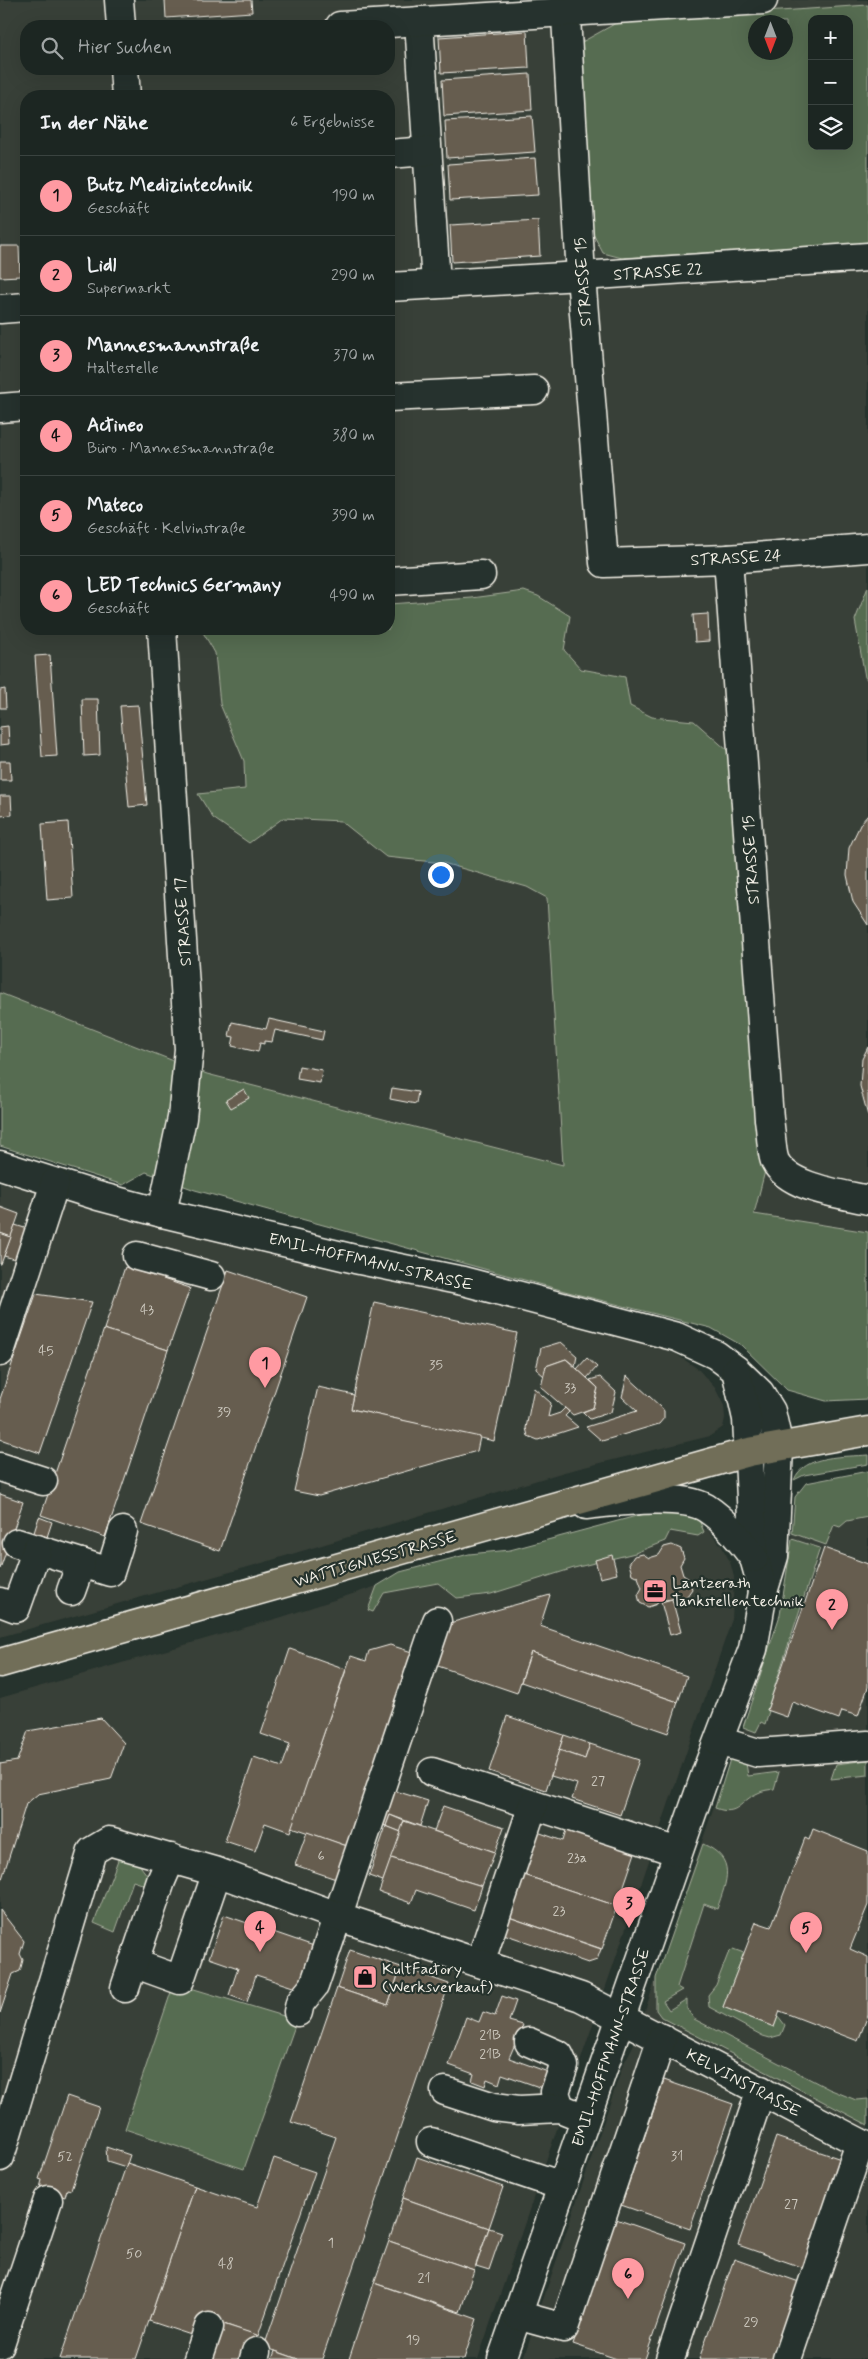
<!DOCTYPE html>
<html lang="de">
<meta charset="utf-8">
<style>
body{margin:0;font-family:Mynerve,sans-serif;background:#29322f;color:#f1f3f6}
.controls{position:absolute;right:15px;top:15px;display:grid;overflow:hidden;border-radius:10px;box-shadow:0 5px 20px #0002}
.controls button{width:45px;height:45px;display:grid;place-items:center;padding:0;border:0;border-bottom:1px solid #3a4340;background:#1c2622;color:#f1f3f6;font:25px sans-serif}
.compass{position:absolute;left:748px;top:15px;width:45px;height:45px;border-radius:50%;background:#1c2622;box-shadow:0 5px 20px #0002;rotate:180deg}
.you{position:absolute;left:440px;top:874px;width:18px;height:18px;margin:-12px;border:4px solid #fff;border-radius:50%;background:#1a73e8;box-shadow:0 0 0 8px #1a73e833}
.badge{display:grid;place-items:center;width:32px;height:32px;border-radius:50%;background:#ff9aa2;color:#111;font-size:16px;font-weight:700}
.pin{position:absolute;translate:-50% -41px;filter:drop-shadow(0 1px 2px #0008)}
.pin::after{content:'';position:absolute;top:26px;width:18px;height:15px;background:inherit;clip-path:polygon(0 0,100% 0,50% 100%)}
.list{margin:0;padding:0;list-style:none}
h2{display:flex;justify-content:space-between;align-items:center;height:65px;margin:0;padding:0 20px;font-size:21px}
h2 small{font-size:16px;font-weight:400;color:#a0a5a5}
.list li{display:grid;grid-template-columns:32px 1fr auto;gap:15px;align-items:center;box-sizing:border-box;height:80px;padding:0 20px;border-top:1px solid #3a4340}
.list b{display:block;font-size:19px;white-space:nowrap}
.list p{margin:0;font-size:16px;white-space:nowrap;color:#a0a5a5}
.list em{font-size:16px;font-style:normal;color:#a0a5a5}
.icon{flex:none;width:28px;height:28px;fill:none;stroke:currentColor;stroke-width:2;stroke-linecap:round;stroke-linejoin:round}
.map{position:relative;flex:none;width:868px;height:2359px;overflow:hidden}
.search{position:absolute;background:#1c2622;box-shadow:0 5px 20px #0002;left:20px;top:20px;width:375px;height:55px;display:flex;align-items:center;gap:12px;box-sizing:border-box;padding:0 18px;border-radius:20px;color:#a0a5a5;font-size:19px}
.panel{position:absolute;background:#1c2622;box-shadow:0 5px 20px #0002;left:20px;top:90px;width:375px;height:545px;border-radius:20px}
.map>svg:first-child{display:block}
.built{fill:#394038;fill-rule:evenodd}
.green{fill:#576c51;stroke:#a6ae9c;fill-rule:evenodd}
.building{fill:#665d50;stroke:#f4f1e8}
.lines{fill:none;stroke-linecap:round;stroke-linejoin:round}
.minor-casing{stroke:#f4f1e8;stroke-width:31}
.major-casing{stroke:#f4f1e8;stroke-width:31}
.minor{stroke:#26332d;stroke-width:28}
.major{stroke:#716e59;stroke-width:28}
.labels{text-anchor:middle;stroke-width:4.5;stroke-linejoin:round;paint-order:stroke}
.number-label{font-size:14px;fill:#d0ccc2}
.street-label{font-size:16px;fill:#f4f1e8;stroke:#26332d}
.poi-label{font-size:16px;fill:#f4f1e8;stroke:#26332d;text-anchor:start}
</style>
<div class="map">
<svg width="868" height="2359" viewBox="0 0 868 2359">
<rect width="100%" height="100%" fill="#26332d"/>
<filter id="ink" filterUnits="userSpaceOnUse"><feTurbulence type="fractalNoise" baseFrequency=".02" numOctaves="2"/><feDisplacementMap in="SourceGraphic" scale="10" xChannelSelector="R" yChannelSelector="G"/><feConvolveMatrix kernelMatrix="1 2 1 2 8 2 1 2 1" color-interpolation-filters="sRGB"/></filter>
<g filter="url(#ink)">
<g class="built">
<path d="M 0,0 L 868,0 L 868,1232 L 754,1215 L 207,1074 L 0,993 ZM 812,19 L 849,19 L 849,146 L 812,146 ZM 756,22 L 786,22 L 786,52 L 756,52 ZM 26,26 L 389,26 L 389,69 L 26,69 ZM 26,96 L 389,96 L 389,629 L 26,629 Z"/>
<path d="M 0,1182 L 85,1206 L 546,1317 L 660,1348 L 676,1354 L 698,1369 L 715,1388 L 724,1406 L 725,1418 L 723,1427 L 710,1436 L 564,1472 L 262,1563 L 0,1637 Z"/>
<path d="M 868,1477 L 868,2359 L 523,2359 L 623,2065 L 633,2046 L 730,1759 L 744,1728 L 780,1615 L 789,1567 L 795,1497 L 806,1483 Z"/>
<path d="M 691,1521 L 708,1530 L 721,1545 L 730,1562 L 734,1577 L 732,1619 L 478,2359 L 0,2359 L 0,1698 L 282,1617 L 377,1586 Z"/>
</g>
<g class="green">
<path d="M 868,5 L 868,243 L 622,258 L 603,253 L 591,230 L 581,70 L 582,42 L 618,22 ZM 812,19 L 849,19 L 849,146 L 812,146 ZM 756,22 L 786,22 L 786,52 L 756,52 Z"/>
<path d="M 868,587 L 868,681 L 865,677 L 855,620 Z"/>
<path d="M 524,591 L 538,596 L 570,616 L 564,650 L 581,669 L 625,677 L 630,706 L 652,717 L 694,721 L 736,758 L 765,1171 L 754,1214 L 868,1232 L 868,1399 L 826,1401 L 787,1390 L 741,1345 L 711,1328 L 572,1293 L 195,1190 L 146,1172 L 123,1185 L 0,1146 L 0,993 L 207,1074 L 563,1165 L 547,898 L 527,887 L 443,863 L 386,857 L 341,821 L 283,818 L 249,843 L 213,818 L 198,794 L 245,789 L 244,761 L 220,704 L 215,653 L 201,629 L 389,629 L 389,604 L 472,598 Z"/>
<path d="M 868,1455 L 868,1464 L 804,1475 L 794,1480 C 804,1454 845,1457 868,1455 Z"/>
<path d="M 868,1471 L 868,1517 L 847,1521 L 840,1527 L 834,1525 L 826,1545 L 792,1533 L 795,1497 L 806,1483 Z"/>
<path d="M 655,1511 L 683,1512 L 699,1520 L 704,1532 L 698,1536 L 670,1531 L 665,1541 L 635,1553 L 574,1568 L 491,1594 L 457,1598 L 438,1583 L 384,1593 L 373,1612 L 368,1610 L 377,1586 L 400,1572 L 469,1554 L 510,1550 Z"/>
<path d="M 792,1539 L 820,1548 L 767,1710 L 769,1711 L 765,1724 L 761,1722 L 756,1732 L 743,1727 L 780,1615 Z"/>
<path d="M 730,1759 L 746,1763 L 748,1776 L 779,1772 L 774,1789 C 769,1790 763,1790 758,1793 C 739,1801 739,1817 715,1808 Z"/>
<path d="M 868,1760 L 868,1775 L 831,1779 L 836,1764 Z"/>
<path d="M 703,1844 C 737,1859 727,1880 717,1909 L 704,1904 L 677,1987 L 682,1990 L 663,2001 L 669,2010 L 687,1999 L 687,2009 L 694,2019 L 829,2089 L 856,2100 L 868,2099 L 868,2125 L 661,2017 L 656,2010 L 656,1978 Z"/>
<path d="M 121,1852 L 140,1859 L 141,1867 L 150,1879 L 148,1886 L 133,1881 L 115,1932 L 94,1923 Z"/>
<path d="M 733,1949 L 744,1953 L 723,2007 L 774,2027 L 778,2016 L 785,2025 L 781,2035 L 770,2038 L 763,2036 L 709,2007 L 708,1995 L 716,1985 L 728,1954 Z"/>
<path d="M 174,1983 L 297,2020 L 244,2169 L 125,2129 Z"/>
</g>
<g class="building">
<path d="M 165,0 L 251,0 L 252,12 L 166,18 Z"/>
<path d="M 527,31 L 529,68 L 441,73 L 439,37 Z"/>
<path d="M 530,74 L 532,110 L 444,116 L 442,80 Z"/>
<path d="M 532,116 L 535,152 L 447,158 L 445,121 Z"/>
<path d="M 535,158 L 538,195 L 450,200 L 448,164 Z"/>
<path d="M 538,220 L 540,256 L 452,262 L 450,225 Z"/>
<path d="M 0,246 L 19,246 L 20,276 L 0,277 Z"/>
<path d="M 708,614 L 709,641 L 695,642 L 693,615 Z"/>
<path d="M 50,655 L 57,756 L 42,757 L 35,656 Z"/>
<path d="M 5,689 L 6,708 L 0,708 L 0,690 Z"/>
<path d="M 82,699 L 98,699 L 100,755 L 84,756 Z"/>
<path d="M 138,705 L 147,805 L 129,807 L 120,706 Z"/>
<path d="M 8,726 L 9,744 L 0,745 L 0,727 Z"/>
<path d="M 0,761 L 10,761 L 11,780 L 0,780 Z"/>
<path d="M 0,796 L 11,796 L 12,815 L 0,816 Z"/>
<path d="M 868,815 L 868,925 L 853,902 L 847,875 L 849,848 L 861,823 Z"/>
<path d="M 68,822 L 73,898 L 47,900 L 42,824 Z"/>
<path d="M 269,1019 L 324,1031 L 322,1040 L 275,1030 L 272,1042 L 264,1041 L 264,1044 L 260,1043 L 258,1052 L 232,1046 L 234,1037 L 229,1036 L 232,1022 L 266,1029 Z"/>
<path d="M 868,1047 L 868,1116 L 860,1086 L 862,1059 Z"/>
<path d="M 299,1066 L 322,1070 L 320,1083 L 297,1079 Z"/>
<path d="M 392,1088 L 418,1092 L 416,1104 L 390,1099 Z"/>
<path d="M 244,1089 L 249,1098 L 231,1108 L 226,1100 Z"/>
<path d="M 0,1207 L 19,1214 L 11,1237 L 0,1233 Z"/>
<path d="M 15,1225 L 31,1230 L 21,1261 L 4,1256 Z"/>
<path d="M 0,1233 L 11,1237 L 1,1264 L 0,1264 Z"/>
<path d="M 125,1267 L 153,1276 L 155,1270 L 164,1274 L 163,1279 L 190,1288 L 168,1350 L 104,1329 Z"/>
<path d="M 228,1270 L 307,1297 L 220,1551 L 141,1524 Z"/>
<path d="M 36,1294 L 92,1302 L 40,1453 L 0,1439 L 0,1399 Z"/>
<path d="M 374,1302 L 517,1333 L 494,1441 L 351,1409 Z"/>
<path d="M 104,1329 L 168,1350 L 105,1537 L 41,1515 Z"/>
<path d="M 561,1342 L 577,1356 L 575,1366 L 566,1359 L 546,1366 L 544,1376 L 536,1369 L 541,1348 Z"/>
<path d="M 587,1358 L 597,1367 L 587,1378 L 577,1369 Z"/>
<path d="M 566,1359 L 598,1388 L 593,1408 L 573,1415 L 541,1387 L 546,1366 Z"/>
<path d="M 627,1376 L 661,1407 L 664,1411 L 664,1418 L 659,1424 L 602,1441 L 586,1427 L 637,1411 L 622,1397 Z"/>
<path d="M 600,1377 L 616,1392 L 611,1412 L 590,1419 L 583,1412 L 593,1408 L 598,1388 L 590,1380 Z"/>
<path d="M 318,1387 L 354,1395 L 351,1409 L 480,1437 L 477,1451 L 319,1496 L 294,1491 Z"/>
<path d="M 534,1388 L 551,1403 L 548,1417 L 560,1413 L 565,1408 L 569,1412 L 565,1416 L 578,1427 L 538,1440 L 528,1436 L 526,1428 Z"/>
<path d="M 0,1494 L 23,1502 L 0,1569 Z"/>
<path d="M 39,1517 L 52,1522 L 44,1546 L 31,1542 Z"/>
<path d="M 672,1545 L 681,1549 L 684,1558 L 680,1565 L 683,1575 L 689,1579 L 692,1589 L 687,1596 L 678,1599 L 674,1596 L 672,1599 L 658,1601 L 657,1604 L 648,1607 L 640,1603 L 638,1595 L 642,1588 L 638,1577 L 632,1574 L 629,1564 L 634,1556 L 643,1554 L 649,1558 L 659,1555 L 664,1547 Z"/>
<path d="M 824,1548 L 868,1564 L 868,1687 L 858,1716 L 842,1711 L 839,1719 L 792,1702 L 787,1717 L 767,1710 Z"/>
<path d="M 612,1555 L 617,1574 L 600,1578 L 595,1560 Z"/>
<path d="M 550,1595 L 540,1626 L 687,1676 L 678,1702 L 531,1652 L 517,1693 L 432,1664 L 446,1624 Z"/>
<path d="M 672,1599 L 681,1632 L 670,1635 L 661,1602 Z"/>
<path d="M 390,1645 L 415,1653 L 347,1846 L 291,1827 L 351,1656 L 366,1661 L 369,1651 Z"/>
<path d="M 290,1649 L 346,1669 L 290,1832 L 265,1823 L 255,1851 L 225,1841 L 254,1757 L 282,1767 L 290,1744 L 261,1734 Z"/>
<path d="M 531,1652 L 678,1702 L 668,1733 L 521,1682 Z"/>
<path d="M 507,1716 L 564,1735 L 546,1790 L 489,1771 Z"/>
<path d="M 101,1718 L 124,1743 L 111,1779 L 38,1794 L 26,1804 L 0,1885 L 0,1764 L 17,1761 L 28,1731 Z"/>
<path d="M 564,1735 L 590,1744 L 585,1759 L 559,1750 Z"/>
<path d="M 590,1744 L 639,1760 L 620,1815 L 572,1799 L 577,1784 L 551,1776 L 559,1750 L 585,1759 Z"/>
<path d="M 389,1789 L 428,1801 L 420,1826 L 390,1815 L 386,1826 L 377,1824 Z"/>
<path d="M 443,1806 L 504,1827 L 495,1852 L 434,1831 Z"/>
<path d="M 390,1815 L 404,1821 L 401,1832 L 386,1826 Z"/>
<path d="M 404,1821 L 495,1852 L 482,1886 L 391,1858 Z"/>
<path d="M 568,1824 L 637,1847 L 617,1906 L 515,1872 L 529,1829 L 563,1841 Z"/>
<path d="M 386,1826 L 401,1832 L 383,1881 L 369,1876 Z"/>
<path d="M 813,1829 L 868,1851 L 868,1905 L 850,1949 L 868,1957 L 868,2015 L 858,2041 L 780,2011 L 774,2027 L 723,2007 L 756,1922 L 771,1927 L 805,1838 L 809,1840 Z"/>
<path d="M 307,1832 L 347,1846 L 336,1879 L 295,1865 Z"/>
<path d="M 391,1858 L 482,1886 L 474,1910 L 416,1890 L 411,1903 L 379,1892 Z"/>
<path d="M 515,1872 L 617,1906 L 602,1949 L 500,1914 Z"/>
<path d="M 0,1910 L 24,1941 L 20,1954 L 23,1960 L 20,1971 L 13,1974 L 0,2013 Z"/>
<path d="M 500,1914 L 601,1949 L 597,1960 L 588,1963 L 495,1931 Z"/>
<path d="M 224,1915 L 314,1946 L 299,1989 L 256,1975 L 247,2002 L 229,1995 L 238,1968 L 209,1958 Z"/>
<path d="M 350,1950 L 401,1967 L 388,2005 L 337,1988 Z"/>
<path d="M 401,1967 L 449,1984 L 322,2359 L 298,2359 L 264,2347 L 336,2137 L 291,2122 L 337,1988 L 388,2005 Z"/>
<path d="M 502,1996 L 516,2001 L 509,2021 L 523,2025 L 509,2058 L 548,2072 L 542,2088 L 502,2074 L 499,2084 L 487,2079 L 485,2086 L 472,2081 L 474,2074 L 449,2065 L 466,2017 L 479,2022 L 483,2012 L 495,2016 Z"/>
<path d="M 664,2080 L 733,2104 L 690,2229 L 621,2205 Z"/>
<path d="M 67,2096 L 99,2107 L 71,2190 L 67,2189 L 65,2197 L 40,2188 L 42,2180 L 39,2179 Z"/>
<path d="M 776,2137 L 844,2160 L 807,2269 L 738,2245 Z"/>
<path d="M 106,2147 L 130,2155 L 126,2167 L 107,2161 Z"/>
<path d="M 417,2157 L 503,2187 L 489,2228 L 403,2198 Z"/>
<path d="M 274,2158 L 315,2172 L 258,2336 L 207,2318 L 200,2338 L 149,2321 L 195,2186 L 257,2207 Z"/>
<path d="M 127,2163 L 195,2186 L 136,2359 L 60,2359 Z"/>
<path d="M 403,2198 L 489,2228 L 474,2270 L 389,2241 Z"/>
<path d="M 616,2219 L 685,2243 L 645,2359 L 617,2359 L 573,2344 Z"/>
<path d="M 489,2228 L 502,2232 L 489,2270 L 476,2266 Z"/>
<path d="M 389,2241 L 474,2270 L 460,2312 L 374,2283 Z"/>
<path d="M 734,2259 L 802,2283 L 776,2359 L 699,2359 Z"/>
<path d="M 374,2283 L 477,2319 L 464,2359 L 349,2359 Z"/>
<path d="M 217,2322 L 257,2335 L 248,2359 L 204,2359 Z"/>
<path d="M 275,2351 L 298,2359 L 272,2359 Z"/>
</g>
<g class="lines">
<defs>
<g id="minor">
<path d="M 119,0 L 121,26"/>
<path d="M 565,0 L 581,276 L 604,563 L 728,559 L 868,548"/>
<path d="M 419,21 L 436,284"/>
<path d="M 340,26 L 763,0"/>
<path d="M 124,69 L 126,96"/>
<path d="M 389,154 L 427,151"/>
<path d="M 389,287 L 581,276 L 868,257"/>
<path d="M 0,309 L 26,307"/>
<path d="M 389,397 L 534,390"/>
<path d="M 0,408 L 26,406"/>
<path d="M 728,559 L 769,1119 C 771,1129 771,1152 775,1161 C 788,1188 842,1194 868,1200"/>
<path d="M 389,581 L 481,575"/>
<path d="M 162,629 L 189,1049 L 182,1118 L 162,1213"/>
<path d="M 0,1165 L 98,1196 L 162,1213 L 355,1259 L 463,1281 L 677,1337 L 716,1355 L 736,1370 L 760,1393 L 771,1411 L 779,1447 L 774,1556 L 763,1592 L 753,1649 L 707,1770 L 502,2359"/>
<path d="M 137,1256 L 211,1276"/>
<path d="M 0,1352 L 55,1183"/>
<path d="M 736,1370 L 747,1419 L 754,1558 L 763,1590"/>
<path d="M 0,1467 L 43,1481"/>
<path d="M 586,1505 C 616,1502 680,1493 706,1508 C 726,1521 740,1540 754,1558"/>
<path d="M 17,1543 L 110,1572 L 123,1531"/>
<path d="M 71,1591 L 81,1563"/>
<path d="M 0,1602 L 16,1608 L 37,1549"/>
<path d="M 719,1741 L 758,1753 L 868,1745"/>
<path d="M 432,1772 L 678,1852"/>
<path d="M 133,1963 L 180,1980 L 217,1872"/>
<path d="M 480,1963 L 533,1805"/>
<path d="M 125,1988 L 161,1881 L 171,1858"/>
<path d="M 298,2012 L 300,2003 L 314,1986 L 437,1621"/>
<path d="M 529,2042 L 559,2055 L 564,2066 L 555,2092 L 560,2108"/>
<path d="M 445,2091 L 494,2107 L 519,2110 L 560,2108 L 585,2118"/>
<path d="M 431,2142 L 562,2186"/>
<path d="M 0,2157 L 92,1851 L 109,1841 L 217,1872 L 337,1916 L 581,1997 L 868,2147"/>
<path d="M 517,2315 L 564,2328 L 662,2038"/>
<path d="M 0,2344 L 48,2200"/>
<path d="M 198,2359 L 209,2327"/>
<path d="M 254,2359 L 256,2352"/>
<path d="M 670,2359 L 761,2090"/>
<path d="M 787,2359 L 860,2143"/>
</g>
<path id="major" d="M 0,1663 L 749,1452 L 868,1431"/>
</defs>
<use href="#minor" class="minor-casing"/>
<use href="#major" class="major-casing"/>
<use href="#minor" class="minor"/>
<use href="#major" class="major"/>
</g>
</g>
<defs>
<symbol id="office-square" viewBox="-11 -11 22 22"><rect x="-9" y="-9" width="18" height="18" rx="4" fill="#ff9aa2" stroke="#26332d"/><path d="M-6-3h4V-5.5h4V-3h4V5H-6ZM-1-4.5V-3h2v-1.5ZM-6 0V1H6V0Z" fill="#111"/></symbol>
<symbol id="shop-square" viewBox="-11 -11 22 22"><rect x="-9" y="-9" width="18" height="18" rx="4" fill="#ff9aa2" stroke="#26332d"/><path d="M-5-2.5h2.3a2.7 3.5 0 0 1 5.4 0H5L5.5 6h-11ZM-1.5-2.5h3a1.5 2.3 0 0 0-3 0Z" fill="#111"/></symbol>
</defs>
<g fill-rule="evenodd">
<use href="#office-square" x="641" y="1577" width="28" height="28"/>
<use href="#shop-square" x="351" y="1963" width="28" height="28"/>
</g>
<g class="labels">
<g class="number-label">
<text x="147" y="1314">43</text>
<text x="46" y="1355">45</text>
<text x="436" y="1369">35</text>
<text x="570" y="1392">33</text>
<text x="224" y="1416">39</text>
<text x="598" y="1785">27</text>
<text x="321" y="1860">6</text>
<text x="577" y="1862">23a</text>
<text x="559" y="1915">23</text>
<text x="490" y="2039">21B</text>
<text x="490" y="2058">21B</text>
<text x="677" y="2160">31</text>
<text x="65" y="2161">52</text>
<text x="791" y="2208">27</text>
<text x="331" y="2247">1</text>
<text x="134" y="2258">50</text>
<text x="226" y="2268">48</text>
<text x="424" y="2282">21</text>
<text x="751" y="2326">29</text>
<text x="413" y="2344">19</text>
</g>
<g class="street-label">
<text transform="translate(658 271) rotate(-4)" y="6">STRASSE 22</text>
<text transform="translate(582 282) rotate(-94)" y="6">STRASSE 15</text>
<text transform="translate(736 557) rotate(-3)" y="6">STRASSE 24</text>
<text transform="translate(750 860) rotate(-94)" y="6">STRASSE 15</text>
<text transform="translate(182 922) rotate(-94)" y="6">STRASSE 17</text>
<text transform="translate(371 1261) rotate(13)" y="6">EMIL-HOFFMANN-STRASSE</text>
<text transform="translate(375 1558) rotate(-16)" y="6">WATTIGNIESSTRASSE</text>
<text transform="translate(610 2047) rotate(-71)" y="6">EMIL-HOFFMANN-STRASSE</text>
<text transform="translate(744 2082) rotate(28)" y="6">KELVINSTRASSE</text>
</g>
<g class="poi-label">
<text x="672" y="1588">Lantzerath<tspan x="672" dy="18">Tankstellentechnik</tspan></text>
<text x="382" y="1974">KultFactory<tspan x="382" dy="18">(Werksverkauf)</tspan></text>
</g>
</g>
</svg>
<div class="controls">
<button>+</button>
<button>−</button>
<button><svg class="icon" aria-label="layers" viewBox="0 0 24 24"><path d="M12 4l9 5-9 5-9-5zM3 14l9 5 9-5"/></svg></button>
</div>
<svg class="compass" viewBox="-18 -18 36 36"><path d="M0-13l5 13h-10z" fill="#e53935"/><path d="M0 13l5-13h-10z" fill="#a0a5a5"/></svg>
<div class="you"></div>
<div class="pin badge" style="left:265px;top:1388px">1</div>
<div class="pin badge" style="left:832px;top:1630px">2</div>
<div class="pin badge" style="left:629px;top:1928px">3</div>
<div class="pin badge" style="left:260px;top:1952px">4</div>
<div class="pin badge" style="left:806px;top:1953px">5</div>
<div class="pin badge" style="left:628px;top:2299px">6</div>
<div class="search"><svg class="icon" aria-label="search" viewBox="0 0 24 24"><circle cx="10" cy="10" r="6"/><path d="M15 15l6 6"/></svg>Hier suchen</div>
<section class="panel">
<h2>In der Nähe<small>6 Ergebnisse</small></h2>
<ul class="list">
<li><span class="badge">1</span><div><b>Butz Medizintechnik</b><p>Geschäft</p></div><em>190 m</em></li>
<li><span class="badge">2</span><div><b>Lidl</b><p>Supermarkt</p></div><em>290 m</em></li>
<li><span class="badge">3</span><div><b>Mannesmannstraße</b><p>Haltestelle</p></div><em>370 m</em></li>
<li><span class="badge">4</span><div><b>Actineo</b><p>Büro · Mannesmannstraße</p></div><em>380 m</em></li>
<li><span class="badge">5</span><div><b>Mateco</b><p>Geschäft · Kelvinstraße</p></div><em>390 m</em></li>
<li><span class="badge">6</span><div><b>LED Technics Germany</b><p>Geschäft</p></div><em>490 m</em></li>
</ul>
</section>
</div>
